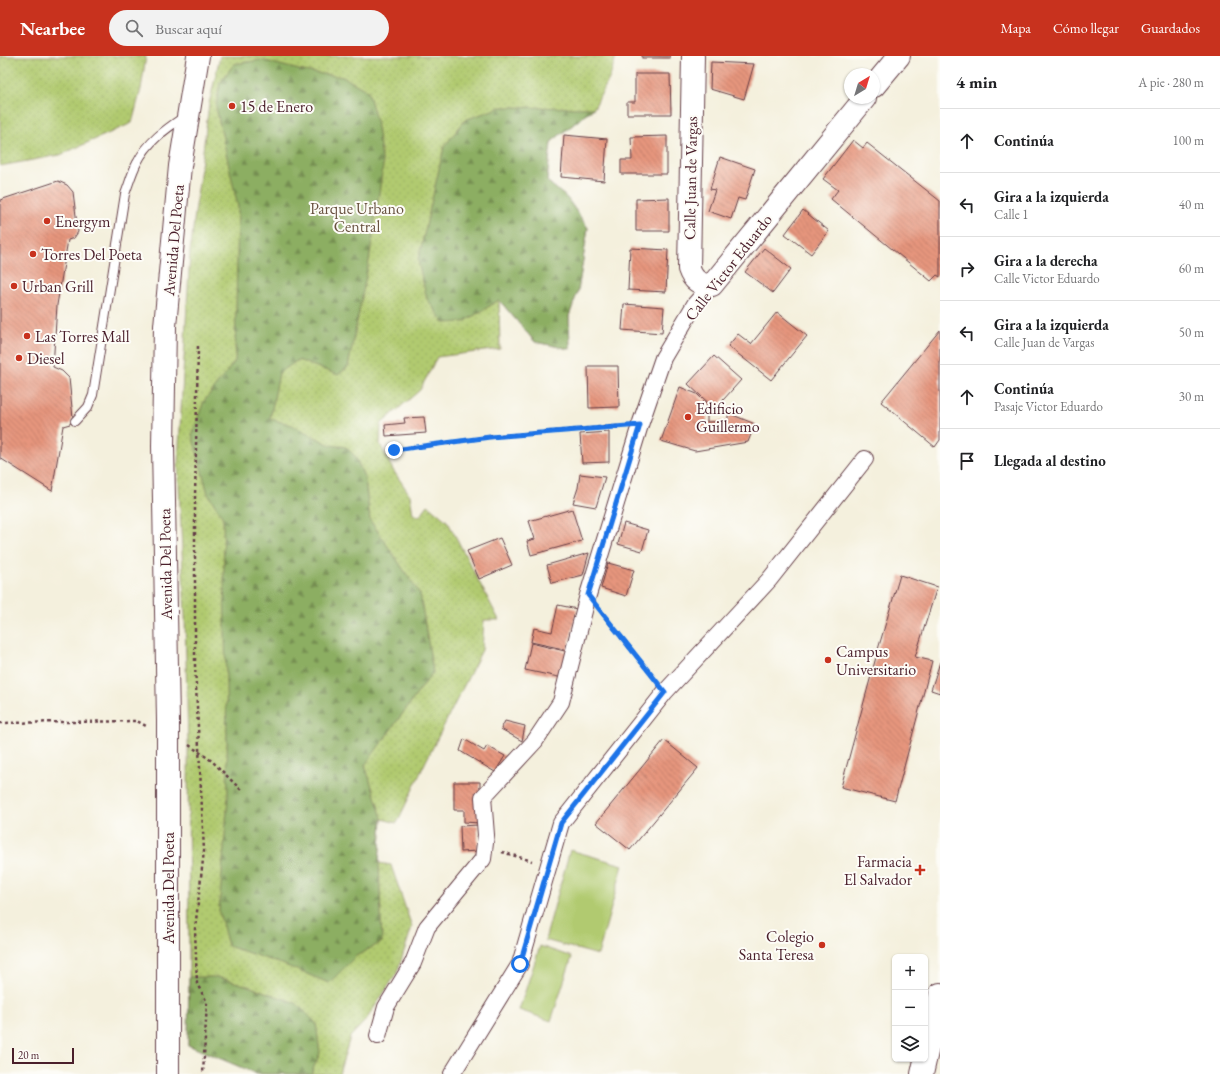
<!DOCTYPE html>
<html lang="es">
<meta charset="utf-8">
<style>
body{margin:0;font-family:"EB Garamond",serif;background:#f2f2f2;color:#202124}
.controls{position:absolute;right:12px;bottom:12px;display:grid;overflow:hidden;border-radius:6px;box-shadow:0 1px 3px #0004}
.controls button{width:36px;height:36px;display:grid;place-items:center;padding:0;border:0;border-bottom:1px solid #e0e0e0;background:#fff;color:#202124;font:20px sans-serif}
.compass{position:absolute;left:844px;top:12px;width:36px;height:36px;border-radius:50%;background:#fff;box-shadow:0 1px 3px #0004;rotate:38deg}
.scale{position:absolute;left:12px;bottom:10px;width:62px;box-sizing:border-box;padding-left:4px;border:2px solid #4a1f2b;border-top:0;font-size:11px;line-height:14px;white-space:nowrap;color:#4a1f2b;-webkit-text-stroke:3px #fdfcf7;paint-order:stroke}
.stop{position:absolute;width:12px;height:12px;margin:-9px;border:3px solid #1a73e8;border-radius:50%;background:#fff}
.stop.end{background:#1a73e8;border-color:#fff;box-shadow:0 1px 4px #0008}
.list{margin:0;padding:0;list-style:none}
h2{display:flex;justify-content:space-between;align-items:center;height:52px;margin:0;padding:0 16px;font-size:17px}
h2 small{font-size:13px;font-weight:400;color:#757577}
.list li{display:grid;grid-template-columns:26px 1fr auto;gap:12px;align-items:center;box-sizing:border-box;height:64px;padding:0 16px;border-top:1px solid #e0e0e0}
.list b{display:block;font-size:15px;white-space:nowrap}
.list p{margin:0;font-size:13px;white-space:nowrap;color:#757577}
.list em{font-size:13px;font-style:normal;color:#757577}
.icon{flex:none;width:22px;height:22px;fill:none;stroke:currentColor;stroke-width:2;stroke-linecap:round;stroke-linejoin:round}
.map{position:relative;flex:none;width:940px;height:1018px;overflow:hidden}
header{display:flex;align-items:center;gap:24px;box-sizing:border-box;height:56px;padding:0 20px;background:#c8321e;color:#fff}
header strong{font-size:19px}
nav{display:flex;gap:22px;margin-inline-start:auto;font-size:14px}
.search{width:280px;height:36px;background:#f2f2f2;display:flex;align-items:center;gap:10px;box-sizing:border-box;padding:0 14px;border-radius:22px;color:#757577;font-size:15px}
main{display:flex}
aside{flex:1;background:#fff}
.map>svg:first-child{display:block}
.green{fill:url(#green-dots);stroke:#7e744e}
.forest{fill:url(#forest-firs);stroke:#6b6646}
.pitch{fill:#b1ca70;stroke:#7e744e}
.building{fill:url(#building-back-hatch)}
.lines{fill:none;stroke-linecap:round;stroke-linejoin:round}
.lane-casing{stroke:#643e46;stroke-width:10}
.street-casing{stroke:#643e46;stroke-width:18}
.secondary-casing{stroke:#643e46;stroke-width:24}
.path{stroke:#643e46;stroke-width:2.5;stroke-dasharray:3 3;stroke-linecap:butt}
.lane{stroke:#fff;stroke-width:8}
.street{stroke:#fff;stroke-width:16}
.secondary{stroke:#fff;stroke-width:22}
.route{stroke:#1a73e8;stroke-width:5}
.poi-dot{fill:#c8321e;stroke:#fdfcf7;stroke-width:1.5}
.labels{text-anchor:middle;stroke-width:4;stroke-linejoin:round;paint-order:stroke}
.poi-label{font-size:16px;fill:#4a1f2b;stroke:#fdfcf7;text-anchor:start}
.street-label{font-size:16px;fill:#4a1f2b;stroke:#fdfcf7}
.park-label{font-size:16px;fill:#695240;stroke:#fdfcf7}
</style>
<header>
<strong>Nearbee</strong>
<div class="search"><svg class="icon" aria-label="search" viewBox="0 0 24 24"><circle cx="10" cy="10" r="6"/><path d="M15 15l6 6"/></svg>Buscar aquí</div>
<nav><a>Mapa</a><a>Cómo llegar</a><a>Guardados</a></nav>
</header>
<main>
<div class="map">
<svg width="940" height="1018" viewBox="0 0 940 1018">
<defs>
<pattern id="green-dots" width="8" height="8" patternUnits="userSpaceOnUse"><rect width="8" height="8" fill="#b1ca70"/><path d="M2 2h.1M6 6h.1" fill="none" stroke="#9aad61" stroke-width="1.8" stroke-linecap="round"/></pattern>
<pattern id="forest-firs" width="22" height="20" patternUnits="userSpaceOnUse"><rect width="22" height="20" fill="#8cae62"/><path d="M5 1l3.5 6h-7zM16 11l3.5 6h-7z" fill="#748d51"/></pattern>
<pattern id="building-back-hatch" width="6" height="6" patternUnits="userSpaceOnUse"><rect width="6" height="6" fill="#e6957d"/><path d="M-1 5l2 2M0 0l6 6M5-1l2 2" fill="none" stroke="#bc7967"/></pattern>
</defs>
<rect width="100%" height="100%" fill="#fdfcf7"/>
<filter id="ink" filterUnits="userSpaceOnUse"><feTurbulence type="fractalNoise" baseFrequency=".025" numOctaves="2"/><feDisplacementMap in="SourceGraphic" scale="8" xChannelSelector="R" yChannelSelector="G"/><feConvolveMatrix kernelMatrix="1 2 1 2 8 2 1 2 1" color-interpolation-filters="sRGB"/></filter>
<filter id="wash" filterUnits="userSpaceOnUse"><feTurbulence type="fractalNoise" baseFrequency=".012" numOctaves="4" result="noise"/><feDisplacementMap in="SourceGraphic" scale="16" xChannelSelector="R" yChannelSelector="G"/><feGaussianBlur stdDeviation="0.9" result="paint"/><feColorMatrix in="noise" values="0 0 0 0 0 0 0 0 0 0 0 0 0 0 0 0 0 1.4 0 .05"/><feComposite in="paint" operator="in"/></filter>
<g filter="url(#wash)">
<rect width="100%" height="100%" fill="#f4f0dd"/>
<g class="green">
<path d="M 0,0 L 146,0 L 141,33 L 132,67 L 60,99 L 0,110 Z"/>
<path d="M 220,0 L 616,0 L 610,21 L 594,52 L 551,86 L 547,125 L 567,142 L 588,172 L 578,235 L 569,260 L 570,293 L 535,286 L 499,244 L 500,293 L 437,301 L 420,334 L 381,368 L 380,388 L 393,414 L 410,439 L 413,458 L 419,461 L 428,449 L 448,466 L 499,564 L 484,564 L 482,594 L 426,705 L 397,767 L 382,763 L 379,807 L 391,809 L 412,871 L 397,917 L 366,964 L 350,981 L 339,1018 L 257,1018 L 188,989 L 189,921 L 188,689 L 185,561 L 178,407 L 190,196 L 209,48 Z"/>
</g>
<g class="forest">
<path d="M 261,4 L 303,15 L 343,21 L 368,35 L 376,65 L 383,110 L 369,205 L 348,311 L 338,319 L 298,304 L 279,317 L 270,363 L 292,369 L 330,389 L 346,391 L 355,400 L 365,423 L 370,464 L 420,538 L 433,616 L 365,709 L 382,762 L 379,808 L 382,886 L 356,900 L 329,927 L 282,908 L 228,890 L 219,855 L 228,741 L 223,462 L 208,438 L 192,378 L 204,345 L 235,305 L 238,151 L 216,51 L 220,27 L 234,8 Z"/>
<path d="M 501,51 L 594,52 L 551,86 L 547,125 L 567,142 L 588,172 L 578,235 L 569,260 L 570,293 L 535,286 L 499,244 L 464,266 L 444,267 L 427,243 L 418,205 L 444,91 L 465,64 Z"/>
<path d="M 189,921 L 217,921 L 245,929 L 296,947 L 316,967 L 320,997 L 311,1018 L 257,1018 L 188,989 Z"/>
</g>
<g class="pitch">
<path d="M 570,794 L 623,809 L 598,899 L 545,884 Z"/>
<path d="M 540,890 L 572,901 L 551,965 L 519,954 Z"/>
</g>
<g id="blocks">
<g class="building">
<rect x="642" y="0" width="28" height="2"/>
<path d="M 711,6 L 754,8 L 744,43 L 710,33 Z"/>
<path d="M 635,18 L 670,18 L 671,58 L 627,58 L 627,46 L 635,46 Z"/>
<path d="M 564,79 L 607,83 L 604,125 L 561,121 Z"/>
<path d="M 667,80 L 667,118 L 621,118 L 621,104 L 632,104 L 631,81 Z"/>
<path d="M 853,84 L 863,92 L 867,87 L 940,145 L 940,221 L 937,219 L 931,225 L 831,143 L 838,134 L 823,123 Z"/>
<path d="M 720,101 L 755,113 L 745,144 L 738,142 L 731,163 L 708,155 L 715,134 L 710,133 Z"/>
<path d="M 58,125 L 67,129 L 73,136 L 78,176 L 74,182 L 68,184 L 57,249 L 53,311 L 62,315 L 69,322 L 73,362 L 70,368 L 63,370 L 52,435 L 0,402 L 0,144 Z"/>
<path d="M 669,142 L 669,175 L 636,175 L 636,143 Z"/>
<path d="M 803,154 L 829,175 L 811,198 L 785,178 Z"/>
<path d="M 630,192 L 668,194 L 666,236 L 628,234 Z"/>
<path d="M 764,192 L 791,213 L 773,237 L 745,216 Z"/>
<path d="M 624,248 L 664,251 L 662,277 L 622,274 Z"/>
<path d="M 777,256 L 807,280 L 771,324 L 728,290 L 738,278 L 751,288 Z"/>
<path d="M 940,274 L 940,384 L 935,391 L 881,346 Z"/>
<path d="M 714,300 L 741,324 L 715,353 L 688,328 Z"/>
<path d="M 588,310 L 618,310 L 619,351 L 589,352 Z"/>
<path d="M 680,331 L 697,338 L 707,348 L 707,366 L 728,365 L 728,357 L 755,368 L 748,386 L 695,395 L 661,385 Z"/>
<path d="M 424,361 L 426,377 L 386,380 L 385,369 L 405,367 L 404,362 Z"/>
<path d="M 609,376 L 609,406 L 582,407 L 580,378 Z"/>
<path d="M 580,418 L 605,421 L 596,451 L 573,447 L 578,432 Z"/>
<path d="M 572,453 L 582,485 L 531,499 L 527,485 L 535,483 L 529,465 Z"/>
<path d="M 624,467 L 648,474 L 642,495 L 618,488 Z"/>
<path d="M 500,482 L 512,509 L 479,523 L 467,495 Z"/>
<path d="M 589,497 L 583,519 L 552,527 L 547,509 Z"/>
<path d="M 608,507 L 634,514 L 626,540 L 601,532 Z"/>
<path d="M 900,519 L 937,531 L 915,601 L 932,605 L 895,745 L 841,731 L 879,590 Z"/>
<path d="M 558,549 L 577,553 L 568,594 L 531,586 L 534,572 L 552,576 Z"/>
<path d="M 531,587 L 569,596 L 563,622 L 525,614 Z"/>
<path d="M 940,606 L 940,637 L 931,634 Z"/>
<path d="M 505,665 L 525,670 L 522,685 L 501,673 Z"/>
<path d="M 464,683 L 484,695 L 487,690 L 505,700 L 495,716 L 460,695 Z"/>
<path d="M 664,684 L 698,712 L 630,794 L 596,767 Z"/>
<path d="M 454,726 L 480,726 L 480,767 L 464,766 L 464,754 L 454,754 Z"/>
<path d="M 478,769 L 478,795 L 461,796 L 460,770 Z"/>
</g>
</g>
</g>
<g filter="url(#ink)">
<use href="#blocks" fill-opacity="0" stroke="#643e46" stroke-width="1"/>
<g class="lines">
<defs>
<path id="lane" d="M 75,365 L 88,351 L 93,339 L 125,138 C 129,128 132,116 137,107 C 148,85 166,73 185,60"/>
<g id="street">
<path d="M 378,980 L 386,951 L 413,907 L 427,871 L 483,803 L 486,779 L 483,741 L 535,685 L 561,646 L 588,539 L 640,369 L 663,302 L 695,248 L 712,229"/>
<path d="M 452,1018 L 520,908 L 561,767 L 665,636 L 769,524 L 865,403"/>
</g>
<g id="secondary">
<path d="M 693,0 L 689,213 C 693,225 700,229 712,229 L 865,42"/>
<path d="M 874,30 L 899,0"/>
<path d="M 168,1018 L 168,665 L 163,390 L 165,270 L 180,110 L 198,0"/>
<path d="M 922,1018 L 940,938"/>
</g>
</defs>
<use href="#lane" class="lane-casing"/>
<use href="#street" class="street-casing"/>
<use href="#secondary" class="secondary-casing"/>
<g class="path">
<path d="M 198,290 L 195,441 L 195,609 L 204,795 L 195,873 L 197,928 L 207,946 L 203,1018"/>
<path d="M 394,394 L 490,381 L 620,370"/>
<path d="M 602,557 L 654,622"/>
<path d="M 0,667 L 137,665 L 146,670"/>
<path d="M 189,689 L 212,705 L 241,734"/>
<path d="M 502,796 L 532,805"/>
</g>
<use href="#lane" class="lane"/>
<use href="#street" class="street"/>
<use href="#secondary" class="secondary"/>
</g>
</g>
<g class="lines" filter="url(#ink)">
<path class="route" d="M 394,394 L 490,381 L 640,369 L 588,539 L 665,636 L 561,767 L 520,908"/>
</g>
<g class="poi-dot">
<circle cx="232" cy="50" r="4"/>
<circle cx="47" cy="165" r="4"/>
<circle cx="33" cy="198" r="4"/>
<circle cx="14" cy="230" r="4"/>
<circle cx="27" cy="280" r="4"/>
<circle cx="19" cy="302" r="4"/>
<circle cx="688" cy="361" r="4"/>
<circle cx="828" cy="604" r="4"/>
<path d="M918 808h4v4h4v4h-4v4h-4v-4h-4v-4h4z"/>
<circle cx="822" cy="889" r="4"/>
</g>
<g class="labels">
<g class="poi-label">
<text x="240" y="56">15 de Enero</text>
<text x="55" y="171">Energym</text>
<text x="41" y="204">Torres Del Poeta</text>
<text x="22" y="236">Urban Grill</text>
<text x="35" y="286">Las Torres Mall</text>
<text x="27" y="308">Diesel</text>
<text x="696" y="358">Edificio<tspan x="696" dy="18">Guillermo</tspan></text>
<text x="836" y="601">Campus<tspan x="836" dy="18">Universitario</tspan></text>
<text x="912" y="811" text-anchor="end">Farmacia<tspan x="912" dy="18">El Salvador</tspan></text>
<text x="814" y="886" text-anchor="end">Colegio<tspan x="814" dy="18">Santa Teresa</tspan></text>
</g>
<g class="street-label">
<text transform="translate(690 122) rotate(-89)" y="6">Calle Juan de Vargas</text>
<text transform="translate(173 184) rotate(-85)" y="6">Avenida Del Poeta</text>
<text transform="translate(728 211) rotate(-52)" y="6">Calle Victor Eduardo</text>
<text transform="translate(165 508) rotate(-91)" y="6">Avenida Del Poeta</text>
<text transform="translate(168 832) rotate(-90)" y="6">Avenida Del Poeta</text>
</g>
<g class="park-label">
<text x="357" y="158">Parque Urbano<tspan x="357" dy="18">Central</tspan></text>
</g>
</g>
</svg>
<div class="controls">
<button>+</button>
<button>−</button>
<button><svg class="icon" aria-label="layers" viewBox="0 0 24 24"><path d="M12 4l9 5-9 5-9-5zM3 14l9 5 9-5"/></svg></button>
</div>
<svg class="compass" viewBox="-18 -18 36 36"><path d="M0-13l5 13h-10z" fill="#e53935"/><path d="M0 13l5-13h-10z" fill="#757577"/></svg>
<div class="scale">20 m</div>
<div class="stop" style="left:520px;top:908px"></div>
<div class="stop end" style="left:394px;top:394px"></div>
</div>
<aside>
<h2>4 min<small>A pie · 280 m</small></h2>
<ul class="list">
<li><svg class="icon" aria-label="ahead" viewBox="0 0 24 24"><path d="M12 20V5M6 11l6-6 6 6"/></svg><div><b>Continúa</b></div><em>100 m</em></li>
<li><svg class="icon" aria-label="left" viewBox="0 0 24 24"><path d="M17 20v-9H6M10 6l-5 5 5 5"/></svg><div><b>Gira a la izquierda</b><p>Calle 1</p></div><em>40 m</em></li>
<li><svg class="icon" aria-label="right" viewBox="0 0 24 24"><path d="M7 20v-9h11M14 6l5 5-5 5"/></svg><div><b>Gira a la derecha</b><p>Calle Victor Eduardo</p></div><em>60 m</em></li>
<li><svg class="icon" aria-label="left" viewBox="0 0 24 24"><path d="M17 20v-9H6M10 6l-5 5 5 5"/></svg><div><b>Gira a la izquierda</b><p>Calle Juan de Vargas</p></div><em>50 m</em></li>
<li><svg class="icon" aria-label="ahead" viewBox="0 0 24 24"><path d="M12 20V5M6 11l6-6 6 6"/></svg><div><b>Continúa</b><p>Pasaje Victor Eduardo</p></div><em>30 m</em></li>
<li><svg class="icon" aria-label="arrive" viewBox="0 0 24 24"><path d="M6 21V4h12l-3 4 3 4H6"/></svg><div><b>Llegada al destino</b></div></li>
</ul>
</aside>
</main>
